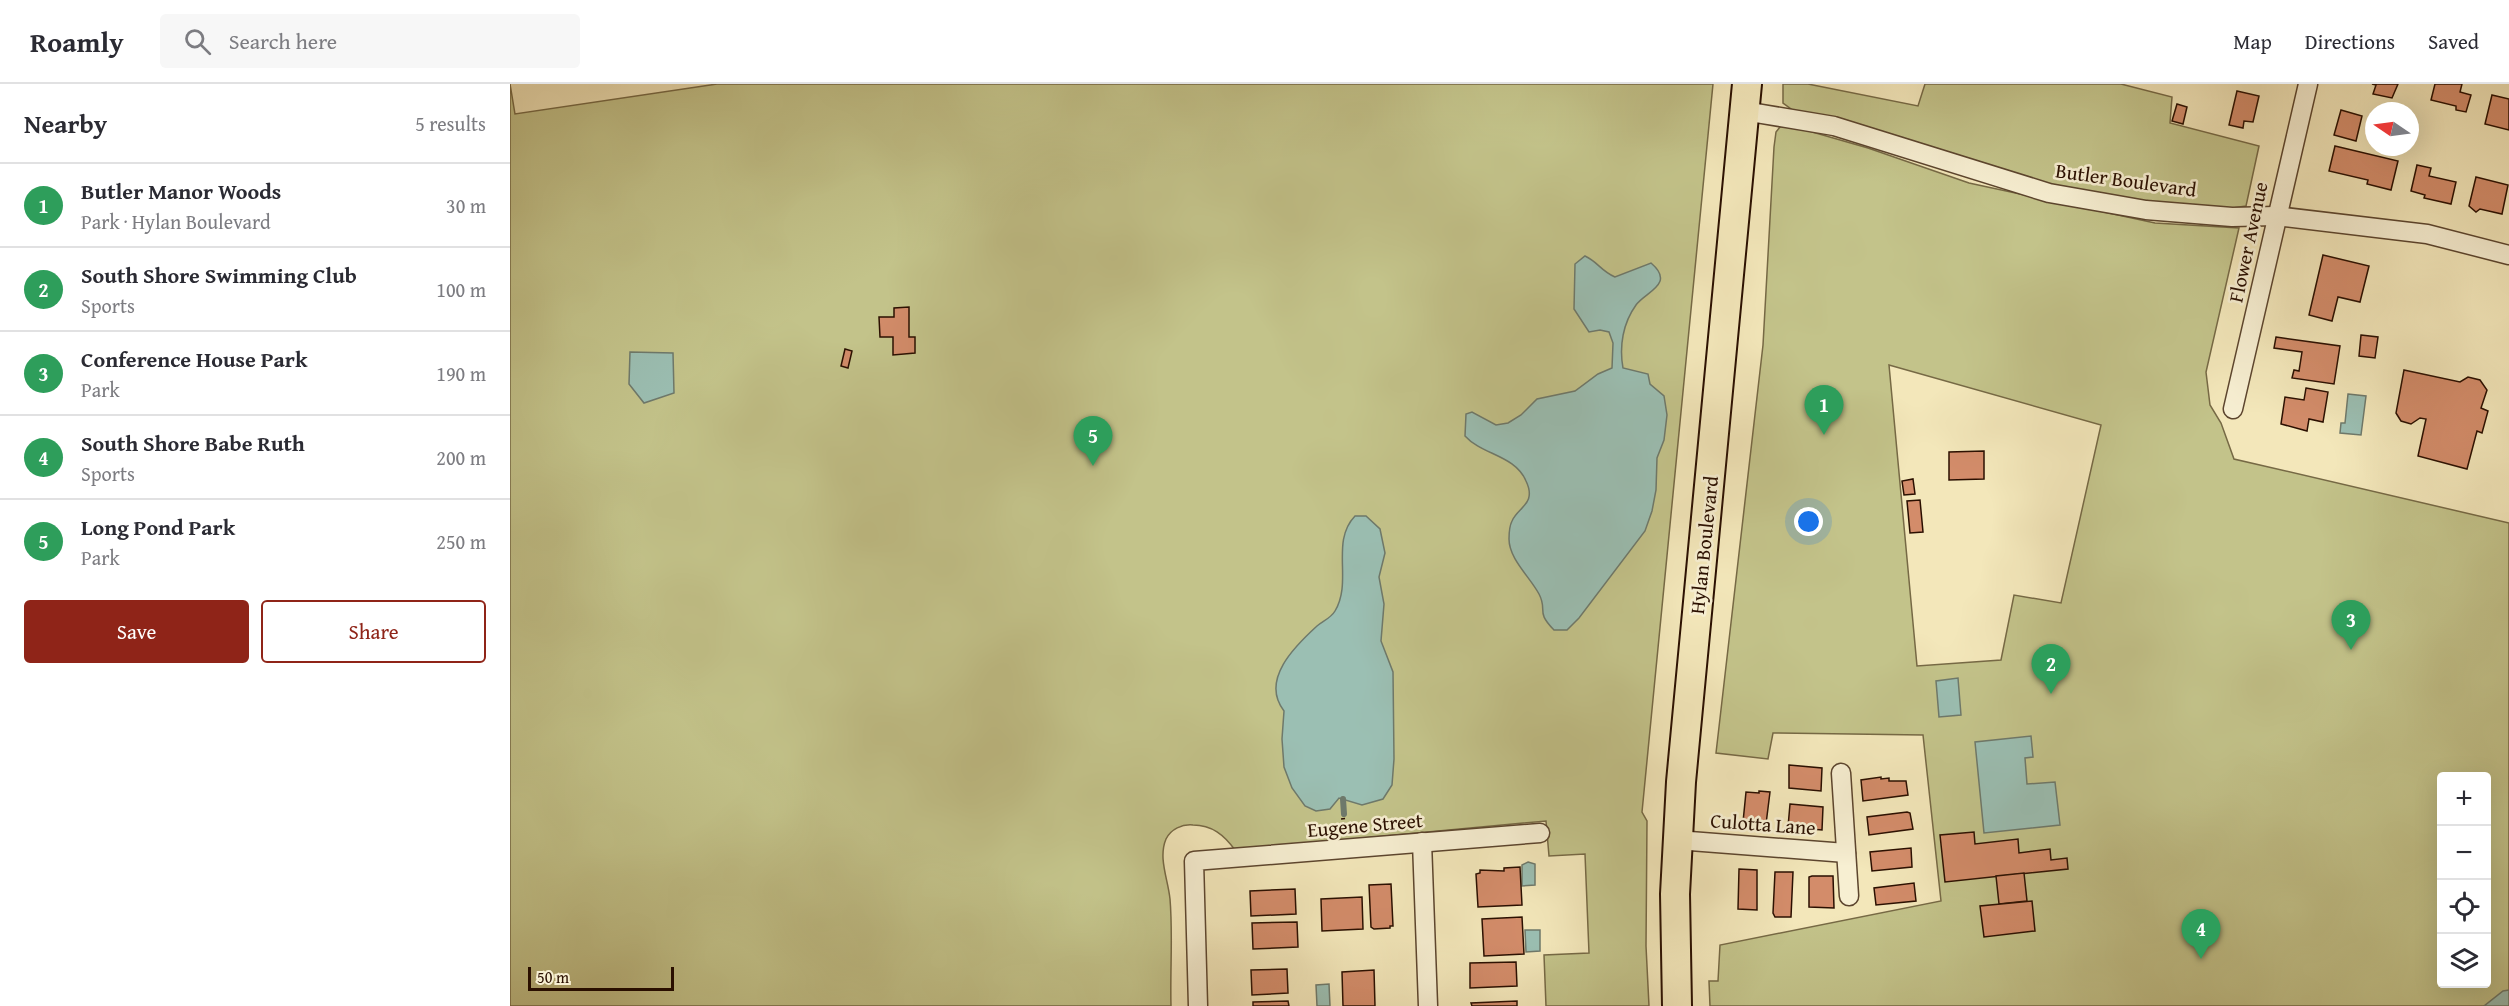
<!DOCTYPE html>
<meta charset="utf-8">
<style>
body{margin:0;font-family:"Gentium Book Plus",serif;background:#f7f7f7;color:#2b2b33}
.controls{position:absolute;right:18px;bottom:18px;display:grid;overflow:hidden;border-radius:6px;box-shadow:0 6px 24px #0002}
.controls button{width:54px;height:54px;display:grid;place-items:center;padding:0;border:0;border-bottom:2px solid #e1e1e2;background:#fff;color:#2b2b33;font:30px sans-serif}
.compass{position:absolute;left:1855px;top:18px;width:54px;height:54px;border-radius:50%;background:#fff;box-shadow:0 6px 24px #0002;rotate:283deg}
.scale{position:absolute;left:18px;bottom:15px;width:146px;box-sizing:border-box;padding-left:6px;border:3px solid #2a0f00;border-top:0;font-size:16px;line-height:21px;white-space:nowrap;color:#2a0f00;-webkit-text-stroke:4px #f7efd2;paint-order:stroke}
.you{position:absolute;left:1299px;top:438px;width:21px;height:21px;margin:-15px;border:4px solid #fff;border-radius:50%;background:#1a73e8;box-shadow:0 0 0 9px #1a73e833}
.badge{display:grid;place-items:center;width:39px;height:39px;border-radius:50%;background:#8f2418;color:#fff;font-size:20px;font-weight:700}
.pin{position:absolute;translate:-50% -50px;filter:drop-shadow(0 2px 3px #0008)}
.pin::after{content:'';position:absolute;top:32px;width:21px;height:18px;background:inherit;clip-path:polygon(0 0,100% 0,50% 100%)}
.list{margin:0;padding:0;list-style:none}
h2{display:flex;justify-content:space-between;align-items:center;height:78px;margin:0;padding:0 24px;font-size:26px}
h2 small{font-size:20px;font-weight:400;color:#7c7c81}
.list li{display:grid;grid-template-columns:39px 1fr auto;gap:18px;align-items:center;box-sizing:border-box;height:84px;padding:0 24px;border-top:2px solid #e1e1e2}
.list b{display:block;font-size:22px;white-space:nowrap}
.list p{margin:0;font-size:20px;white-space:nowrap;color:#7c7c81}
.list em{font-size:20px;font-style:normal;color:#7c7c81}
.actions{display:flex;gap:12px;padding:18px 24px}
.actions a{flex:1;padding:14px 0;border:2px solid #8f2418;border-radius:6px;text-align:center;font-size:21px;color:#8f2418}
.actions .main{background:#8f2418;color:#fff}
.icon{flex:none;width:33px;height:33px;fill:none;stroke:currentColor;stroke-width:2;stroke-linecap:round;stroke-linejoin:round}
.map{position:relative;flex:none;width:1999px;height:922px;overflow:hidden}
header{display:flex;align-items:center;gap:36px;box-sizing:border-box;height:84px;padding:0 30px;background:#fff;border-bottom:2px solid #e1e1e2}
header strong{font-size:28px}
nav{display:flex;gap:33px;margin-inline-start:auto;font-size:21px}
.search{width:420px;height:54px;background:#f7f7f7;display:flex;align-items:center;gap:15px;box-sizing:border-box;padding:0 21px;border-radius:6px;color:#7c7c81;font-size:22px}
main{display:flex}
aside{flex:1;background:#fff}
.map>svg:first-child{display:block}
.green{fill:#c3c38a;stroke:#766945;stroke-width:1.5;fill-rule:evenodd}
.water{fill:#9bbfb3;stroke:#6e796b;stroke-width:1.5}
.lines{fill:none;stroke-linecap:round;stroke-linejoin:round}
.stream{stroke:#6e796b;stroke-width:6}
.building{fill:#d38c6a;stroke:#2a0f00;stroke-width:1.5}
.street-casing{stroke:#5c452e;stroke-width:21}
.primary-casing{stroke:#2a0f00;stroke-width:32}
.path{stroke:#2a0f00;stroke-width:4;stroke-dasharray:1.5 3;stroke-linecap:butt}
.street{stroke:#f7efd2;stroke-width:18}
.primary{stroke:#f3e7ba;stroke-width:28}
.labels{text-anchor:middle;stroke-width:5;stroke-linejoin:round;paint-order:stroke}
.street-label{font-size:20px;fill:#2a0f00;stroke:#f7efd2}
</style>
<header>
<strong>Roamly</strong>
<div class="search"><svg class="icon" aria-label="search" viewBox="0 0 24 24"><circle cx="10" cy="10" r="6"/><path d="M15 15l6 6"/></svg>Search here</div>
<nav><a>Map</a><a>Directions</a><a>Saved</a></nav>
</header>
<main>
<aside>
<h2>Nearby<small>5 results</small></h2>
<ul class="list">
<li><span class="badge" style="background:#2e9e5b">1</span><div><b>Butler Manor Woods</b><p>Park · Hylan Boulevard</p></div><em>30 m</em></li>
<li><span class="badge" style="background:#2e9e5b">2</span><div><b>South Shore Swimming Club</b><p>Sports</p></div><em>100 m</em></li>
<li><span class="badge" style="background:#2e9e5b">3</span><div><b>Conference House Park</b><p>Park</p></div><em>190 m</em></li>
<li><span class="badge" style="background:#2e9e5b">4</span><div><b>South Shore Babe Ruth</b><p>Sports</p></div><em>200 m</em></li>
<li><span class="badge" style="background:#2e9e5b">5</span><div><b>Long Pond Park</b><p>Park</p></div><em>250 m</em></li>
</ul>
<div class="actions"><a class="main">Save</a><a>Share</a></div>
</aside>
<div class="map">
<svg width="1999" height="922" viewBox="0 0 1999 922">
<rect width="100%" height="100%" fill="#f3e7ba"/>
<filter id="stains"><feTurbulence type="fractalNoise" baseFrequency=".00333" numOctaves="4"/><feColorMatrix values="0 0 0 0 .2 0 0 0 0 .09 0 0 0 0 .02 0 0 0 .5 -.17"/></filter>
<radialGradient id="worn" r=".72"><stop offset=".6" stop-color="#630" stop-opacity="0"/><stop offset="1" stop-color="#630" stop-opacity=".3"/></radialGradient>
<g class="green">
<path d="M 0,0 L 5,30 L 207,0 L 1203,0 L 1132,728 L 1137,737 L 1136,862 L 1139,922 L 1036,922 L 1034,871 L 1079,869 L 1075,770 L 1039,772 L 1036,737 L 725,766 C 714,751 702,741 683,741 C 672,740 661,745 656,755 C 648,774 658,795 660,815 C 663,850 660,887 661,922 L 0,922 Z"/>
<path d="M 1273,0 L 1298,0 L 1408,22 L 1415,0 L 1611,0 L 1662,13 L 1660,39 L 1749,62 L 1736,122 L 1716,125 L 1635,118 L 1550,104 L 1284,27 L 1273,19 Z"/>
<path d="M 1278,41 L 1358,64 L 1459,99 L 1645,139 L 1729,144 L 1696,288 L 1700,321 L 1711,339 L 1724,375 L 1999,439 L 1999,922 L 1200,922 L 1199,897 L 1208,897 L 1210,861 L 1431,817 L 1413,651 L 1263,649 L 1258,675 L 1206,669 L 1253,261 L 1264,63 L 1266,48 L 1270,43 ZM 1379,281 L 1591,341 L 1551,519 L 1504,511 L 1491,576 L 1407,582 ZM 1932,692 L 1976,692 L 1976,900 L 1932,900 Z"/>
</g>
<g class="water">
<path d="M 1075,172 C 1088,178 1091,187 1105,193 L 1141,179 C 1166,200 1135,208 1126,221 C 1113,239 1109,262 1113,284 L 1138,290 L 1140,300 L 1154,312 L 1157,331 L 1154,356 L 1147,374 L 1146,406 L 1142,427 L 1135,447 L 1069,534 L 1057,546 L 1044,546 C 1025,527 1038,527 1029,510 C 1020,493 999,475 999,455 C 999,450 1000,441 1002,437 C 1008,423 1027,420 1016,397 C 1005,371 972,371 955,352 L 956,330 L 962,328 L 986,341 L 998,339 L 1011,331 L 1027,315 L 1065,307 L 1088,290 L 1102,284 L 1103,259 L 1099,248 L 1090,246 L 1079,248 L 1064,225 L 1065,180 Z"/>
<path d="M 120,268 L 163,269 L 164,309 L 134,319 L 119,300 Z"/>
<path d="M 1838,310 L 1856,312 L 1851,351 L 1830,349 L 1831,339 L 1835,339 Z"/>
<path d="M 845,432 L 856,432 L 870,445 L 875,469 L 869,493 L 874,520 L 871,557 L 883,588 L 884,675 L 882,701 L 873,715 L 852,721 L 829,714 L 820,725 L 806,727 L 795,722 L 782,704 L 774,683 L 772,655 L 774,627 C 750,596 785,562 807,542 C 813,537 821,534 825,527 C 843,497 820,458 845,432 Z"/>
<path d="M 1448,594 L 1451,631 L 1429,633 L 1426,597 Z"/>
<path d="M 1521,652 L 1523,673 L 1515,674 L 1517,700 L 1545,698 L 1550,741 L 1474,749 L 1465,658 Z"/>
<path d="M 1018,778 L 1025,780 L 1025,801 L 1012,802 L 1012,781 Z"/>
<path d="M 1015,846 L 1030,846 L 1030,867 L 1016,868 Z"/>
<path d="M 819,900 L 820,922 L 807,922 L 806,901 Z"/>
<path d="M 1999,906 L 1999,922 L 1974,922 L 1993,907 Z"/>
</g>
<g class="lines">
<path class="stream" d="M 833,715 L 834,730"/>
</g>
<g class="building">
<path d="M 1862,0 L 1888,0 L 1882,14 L 1863,10 L 1866,1 Z"/>
<path d="M 1925,0 L 1952,0 L 1950,8 L 1961,11 L 1956,28 L 1946,26 L 1946,22 L 1921,16 Z"/>
<path d="M 1727,7 L 1749,12 L 1743,38 L 1734,37 L 1733,44 L 1719,41 Z"/>
<path d="M 1982,11 L 1999,15 L 1999,46 L 1975,40 Z"/>
<path d="M 1667,20 L 1677,23 L 1673,40 L 1662,37 Z"/>
<path d="M 1831,26 L 1852,32 L 1846,57 L 1824,51 Z"/>
<path d="M 1825,62 L 1888,77 L 1881,106 L 1857,100 L 1858,96 L 1819,87 Z"/>
<path d="M 1907,81 L 1921,84 L 1919,92 L 1946,98 L 1941,120 L 1914,114 L 1915,111 L 1901,107 Z"/>
<path d="M 1966,93 L 1998,101 L 1992,130 L 1970,125 L 1966,128 L 1959,122 Z"/>
<path d="M 1813,171 L 1859,182 L 1850,218 L 1828,213 L 1822,237 L 1799,231 Z"/>
<path d="M 399,223 L 399,253 L 405,253 L 405,269 L 383,271 L 383,253 L 370,253 L 369,233 L 384,233 L 384,224 Z"/>
<path d="M 1851,251 L 1868,253 L 1865,274 L 1849,272 Z"/>
<path d="M 1766,253 L 1830,262 L 1824,300 L 1782,294 L 1784,286 L 1789,287 L 1792,268 L 1764,264 Z"/>
<path d="M 335,265 L 342,267 L 338,284 L 331,282 Z"/>
<path d="M 1894,286 L 1950,298 L 1958,293 L 1970,296 L 1977,306 L 1971,324 L 1978,327 L 1972,349 L 1967,347 L 1957,385 L 1908,372 L 1916,335 L 1910,334 L 1901,340 L 1891,337 L 1886,329 Z"/>
<path d="M 1796,304 L 1818,308 L 1813,338 L 1799,335 L 1797,347 L 1771,340 L 1775,313 L 1794,316 Z"/>
<path d="M 1474,367 L 1474,395 L 1439,396 L 1439,368 Z"/>
<path d="M 1403,395 L 1405,410 L 1394,411 L 1392,397 Z"/>
<path d="M 1410,416 L 1413,448 L 1400,449 L 1397,417 Z"/>
<path d="M 1279,681 L 1312,684 L 1311,707 L 1279,704 Z"/>
<path d="M 1371,693 L 1371,695 L 1379,694 L 1379,697 L 1396,697 L 1398,711 L 1353,717 L 1351,696 Z"/>
<path d="M 1249,707 L 1260,708 L 1256,740 L 1233,738 L 1236,708 L 1249,709 Z"/>
<path d="M 1280,720 L 1313,723 L 1312,746 L 1278,743 Z"/>
<path d="M 1397,728 L 1400,729 L 1403,745 L 1359,751 L 1357,733 Z"/>
<path d="M 1464,748 L 1465,760 L 1508,755 L 1509,769 L 1540,765 L 1541,776 L 1557,774 L 1558,785 L 1435,798 L 1430,751 Z"/>
<path d="M 1401,764 L 1402,783 L 1362,787 L 1360,768 Z"/>
<path d="M 1010,783 L 1012,821 L 968,823 L 966,790 L 970,789 L 970,786 L 994,787 L 994,784 Z"/>
<path d="M 1229,785 L 1247,786 L 1247,826 L 1228,825 Z"/>
<path d="M 1265,788 L 1283,788 L 1281,833 L 1265,833 L 1263,829 Z"/>
<path d="M 1514,789 L 1517,817 L 1489,820 L 1486,792 Z"/>
<path d="M 1302,792 L 1323,792 L 1324,824 L 1299,823 L 1299,793 Z"/>
<path d="M 1404,799 L 1406,817 L 1366,821 L 1364,804 Z"/>
<path d="M 881,800 L 883,842 L 880,842 L 880,844 L 864,845 L 861,843 L 859,801 Z"/>
<path d="M 785,805 L 786,830 L 741,832 L 740,807 Z"/>
<path d="M 852,813 L 853,845 L 812,847 L 811,815 Z"/>
<path d="M 1522,817 L 1525,847 L 1474,853 L 1470,822 Z"/>
<path d="M 1012,833 L 1014,870 L 974,872 L 972,835 Z"/>
<path d="M 787,838 L 788,863 L 743,865 L 742,839 Z"/>
<path d="M 1006,878 L 1007,902 L 960,904 L 960,879 Z"/>
<path d="M 777,885 L 778,909 L 742,911 L 741,886 Z"/>
<path d="M 864,886 L 865,922 L 833,922 L 832,888 Z"/>
<path d="M 778,917 L 779,922 L 743,922 L 743,918 Z"/>
<path d="M 1007,917 L 1007,922 L 962,922 L 961,919 Z"/>
</g>
<g class="lines">
<defs>
<g id="street">
<path d="M 1234,27 L 1324,42 L 1539,109 L 1636,126 L 1722,133 L 1766,132 L 1917,150 L 1999,171"/>
<path d="M 1723,325 L 1798,0"/>
<path d="M 1331,689 L 1339,812"/>
<path d="M 1167,756 L 1336,769"/>
<path d="M 912,758 L 918,922"/>
<path d="M 688,922 L 684,777 L 1030,749"/>
</g>
<path id="primary" d="M 1167,922 L 1165,810 L 1171,698 L 1237,0"/>
</defs>
<use href="#street" class="street-casing"/>
<use href="#primary" class="primary-casing"/>
<path class="path" d="M 833,734 L 834,748"/>
<use href="#street" class="street"/>
<use href="#primary" class="primary"/>
</g>
<g class="labels">
<g class="street-label">
<text transform="translate(1616 96) rotate(8)" y="7">Butler Boulevard</text>
<text transform="translate(1738 158) rotate(-78)" y="7">Flower Avenue</text>
<text transform="translate(1194 461) rotate(-84)" y="7">Hylan Boulevard</text>
<text transform="translate(1253 740) rotate(4)" y="7">Culotta Lane</text>
<text transform="translate(855 741) rotate(-5)" y="7">Eugene Street</text>
</g>
</g>
<rect width="100%" height="100%" filter="url(#stains)"/>
<rect width="100%" height="100%" fill="url(#worn)"/>
</svg>
<div class="controls">
<button>+</button>
<button>−</button>
<button><svg class="icon" aria-label="locate" viewBox="0 0 24 24"><circle cx="12" cy="12" r="6"/><path d="M12 2v4M12 18v4M2 12h4M18 12h4"/></svg></button>
<button><svg class="icon" aria-label="layers" viewBox="0 0 24 24"><path d="M12 4l9 5-9 5-9-5zM3 14l9 5 9-5"/></svg></button>
</div>
<svg class="compass" viewBox="-18 -18 36 36"><path d="M0-13l5 13h-10z" fill="#e53935"/><path d="M0 13l5-13h-10z" fill="#7c7c81"/></svg>
<div class="scale">50 m</div>
<div class="you"></div>
<div class="pin badge" style="left:1314px;top:351px;background:#2e9e5b">1</div>
<div class="pin badge" style="left:1541px;top:610px;background:#2e9e5b">2</div>
<div class="pin badge" style="left:1841px;top:566px;background:#2e9e5b">3</div>
<div class="pin badge" style="left:1691px;top:875px;background:#2e9e5b">4</div>
<div class="pin badge" style="left:583px;top:382px;background:#2e9e5b">5</div>
</div>
</main>
